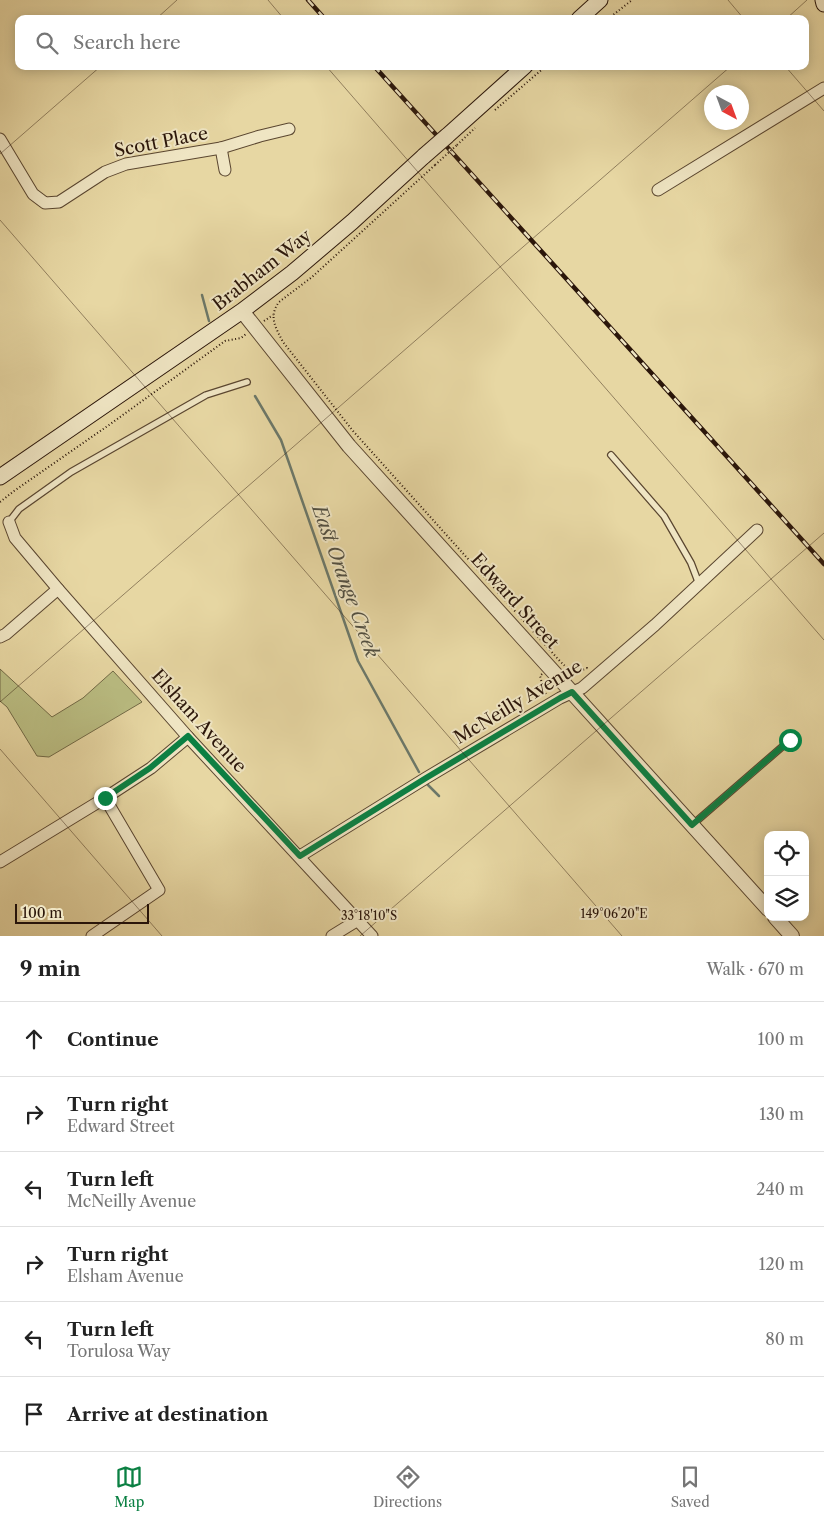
<!DOCTYPE html>
<meta charset="utf-8">
<style>
body{margin:0;font-family:"Libre Caslon Text",serif;background:#f2f2f2;color:#222}
.controls{position:absolute;right:15px;bottom:15px;display:grid;overflow:hidden;border-radius:10px;box-shadow:0 2px 12px #0003}
.controls button{width:45px;height:45px;display:grid;place-items:center;padding:0;border:0;border-bottom:1px solid #e0e0e0;background:#fff;color:#222;font:25px sans-serif}
.compass{position:absolute;left:704px;top:85px;width:45px;height:45px;border-radius:50%;background:#fff;box-shadow:0 2px 12px #0003;rotate:139deg}
.scale{position:absolute;left:15px;bottom:12px;width:134px;box-sizing:border-box;padding-left:5px;border:2px solid #2b160a;border-top:0;font-size:14px;line-height:18px;white-space:nowrap;color:#2b160a;-webkit-text-stroke:4px #efe5c3;paint-order:stroke}
.stop{position:absolute;width:15px;height:15px;margin:-11px;border:4px solid #0b8043;border-radius:50%;background:#fff}
.stop.end{background:#0b8043;border-color:#fff;box-shadow:0 1px 5px #0008}
.list{margin:0;padding:0;list-style:none}
h2{display:flex;justify-content:space-between;align-items:center;height:65px;margin:0;padding:0 20px;font-size:21px}
h2 small{font-size:16px;font-weight:400;color:#767676}
.list li{display:grid;grid-template-columns:32px 1fr auto;gap:15px;align-items:center;box-sizing:border-box;height:75px;padding:0 20px;border-top:1px solid #e0e0e0}
.list b{display:block;font-size:19px;white-space:nowrap}
.list p{margin:0;font-size:16px;white-space:nowrap;color:#767676}
.list em{font-size:16px;font-style:normal;color:#767676}
.icon{flex:none;width:28px;height:28px;fill:none;stroke:currentColor;stroke-width:2;stroke-linecap:round;stroke-linejoin:round}
.map{position:relative;flex:none;width:824px;height:936px;overflow:hidden}
.search{position:absolute;background:#fff;box-shadow:0 2px 12px #0003;left:15px;right:15px;top:15px;height:55px;display:flex;align-items:center;gap:12px;box-sizing:border-box;padding:0 18px;border-radius:10px;color:#767676;font-size:19px}
.sheet{height:515px;background:#fff}
nav{display:flex;justify-content:space-around;align-items:center;box-sizing:border-box;height:70px;border-top:1px solid #e0e0e0;background:#fff;font-size:14px;color:#767676}
nav a{display:grid;justify-items:center;gap:2px}
nav .on{color:#0b8043}
.map>svg:first-child{display:block}
.green{fill:#babd82;stroke:#726a46}
.lines{fill:none;stroke-linecap:round;stroke-linejoin:round}
.stream{stroke:#6c7869;stroke-width:2.5}
.service-casing{stroke:#5a4630;stroke-width:8}
.minor-casing{stroke:#5a4630;stroke-width:13}
.tertiary-casing{stroke:#5a4630;stroke-width:16}
.secondary-casing{stroke:#2b160a;stroke-width:17}
.path{stroke:#2b160a;stroke-width:2;stroke-dasharray:1 2.5;stroke-linecap:butt}
.service{stroke:#efe5c3;stroke-width:5.5}
.minor{stroke:#efe5c3;stroke-width:11}
.tertiary{stroke:#efe5c3;stroke-width:14}
.secondary{stroke:#efe5c3;stroke-width:15}
.rail-casing{stroke:#2b160a;stroke-width:4.5}
.rail{stroke:#efe5c3;stroke-width:2.5;stroke-dasharray:8;stroke-linecap:butt}
.secondary-bridge-casing{stroke:#2b160a;stroke-width:17;stroke-linecap:butt}
.path-bridge{stroke:#2b160a;stroke-width:2;stroke-dasharray:1 2.5;stroke-linecap:butt}
.secondary-bridge{stroke:#efe5c3;stroke-width:15}
.route{stroke:#0b8043;stroke-width:6}
.ticks{fill:none;stroke:#2b160a;stroke-width:1;stroke-opacity:0.45}
.labels{text-anchor:middle;stroke-width:4;stroke-linejoin:round;paint-order:stroke}
.street-label{font-size:18px;fill:#2b160a;stroke:#efe5c3}
.water-label{font-size:19px;font-style:italic;fill:#514f42;stroke:#efe5c3}
.ticks-label{font-size:12px;text-anchor:middle;fill:#2b160a;stroke:#efe5c3;stroke-width:4;stroke-linejoin:round;paint-order:stroke}
</style>
<div class="map">
<svg width="824" height="936" viewBox="0 0 824 936">
<rect width="100%" height="100%" fill="#e7d7a3"/>
<filter id="stains"><feTurbulence type="fractalNoise" baseFrequency=".004" numOctaves="4"/><feColorMatrix values="0 0 0 0 .2 0 0 0 0 .09 0 0 0 0 .02 0 0 0 .5 -.17"/></filter>
<radialGradient id="worn" r=".72"><stop offset=".6" stop-color="#630" stop-opacity="0"/><stop offset="1" stop-color="#630" stop-opacity=".3"/></radialGradient>
<path class="green" d="M 0,669 L 52,717 L 83,698 L 113,671 L 142,702 L 49,757 L 37,756 L 7,707 L 0,701 Z"/>
<g class="lines">
<g class="stream">
<path d="M 202,295 L 209,321"/>
<path d="M 255,396 L 281,440 L 358,661 L 419,772"/>
<path d="M 427,784 L 439,796"/>
</g>
<defs>
<g id="service">
<path d="M 611,455 L 664,516 L 691,563 L 699,584"/>
<path d="M 9,522 L 19,509 L 71,472 L 206,395 L 247,382"/>
<path d="M 692,825 L 790,740"/>
</g>
<g id="minor">
<path d="M 0,139 L 33,194 L 45,203 L 59,202 L 105,172 L 126,164 L 221,148 L 260,136 L 289,129"/>
<path d="M 221,148 L 225,170"/>
<path d="M 658,190 L 824,88"/>
<path d="M 9,522 L 15,538 L 58,589 L 188,737 L 372,936"/>
<path d="M 0,637 L 6,634 L 58,589"/>
<path d="M 300,856 L 426,778 L 560,698 L 582,688 L 655,625 L 757,530"/>
<path d="M 0,862 L 105,798 L 151,768 L 188,737"/>
<path d="M 92,936 L 159,890 L 105,798"/>
<path d="M 332,936 L 358,920"/>
</g>
<g id="tertiary">
<path d="M 242,311 L 349,446 L 768,909"/>
<path d="M 775,917 L 792,936"/>
</g>
<g id="secondary">
<path d="M 823,0 L 824,4"/>
<path d="M 579,19 L 600,0"/>
<path d="M 447,136 L 525,66"/>
<path d="M 0,477 L 242,311 L 292,273 L 352,222 L 424,156"/>
</g>
</defs>
<use href="#service" class="service-casing"/>
<use href="#minor" class="minor-casing"/>
<use href="#tertiary" class="tertiary-casing"/>
<use href="#secondary" class="secondary-casing"/>
<g class="path">
<path d="M 608,19 L 632,0"/>
<path d="M 495,110 L 546,66"/>
<path d="M 457,145 L 475,128"/>
<path d="M 435,165 L 312,277 L 279,302 C 268,317 276,328 283,342 L 353,431 L 558,659 C 567,669 574,674 587,668 L 588,670"/>
<path d="M 264,321 L 273,315"/>
<path d="M 0,502 L 14,491 L 109,425 L 225,341 L 241,338 L 246,334"/>
<path d="M 542,674 L 540,676 C 542,682 542,689 546,694"/>
</g>
<use href="#service" class="service"/>
<use href="#minor" class="minor"/>
<use href="#tertiary" class="tertiary"/>
<use href="#secondary" class="secondary"/>
<defs>
<g id="rail">
<path d="M 308,0 L 325,19"/>
<path d="M 374,66 L 824,564"/>
</g>
</defs>
<use href="#rail" class="rail-casing"/>
<use href="#rail" class="rail"/>
<defs>
<path id="secondary-bridge" d="M 424,156 L 447,136"/>
</defs>
<use href="#secondary-bridge" class="secondary-bridge-casing"/>
<path class="path-bridge" d="M 435,165 L 457,145"/>
<use href="#secondary-bridge" class="secondary-bridge"/>
</g>
<g class="lines">
<path class="route" d="M 105,798 L 150,768 L 188,736 L 300,856 L 426,778 L 560,698 L 572,692 L 692,825 L 790,740"/>
</g>
<path class="ticks" d="M 268,0 L 284,19M 728,0 L 744,19M 156,19 L 177,0M 786,19 L 807,0M 326,66 L 824,640M 785,66 L 824,111M 0,154 L 101,66M 0,220 L 622,936M 0,702 L 731,66M 0,749 L 162,936M 360,936 L 824,533"/>
<g class="labels">
<g class="street-label">
<text transform="translate(161 142) rotate(-11)" y="6">Scott Place</text>
<text transform="translate(262 270) rotate(-38)" y="6">Brabham Way</text>
<text transform="translate(515 601) rotate(48)" y="6">Edward Street</text>
<text transform="translate(518 702) rotate(-31)" y="6">McNeilly Avenue</text>
<text transform="translate(199 721) rotate(48)" y="6">Elsham Avenue</text>
</g>
<g class="water-label">
<text transform="translate(346 581) rotate(70)" y="7">East Orange Creek</text>
</g>
</g>
<g class="ticks-label">
<text x="614" y="918">149°06'20"E</text>
<text x="369" y="920">33°18'10"S</text>
</g>
<rect width="100%" height="100%" filter="url(#stains)"/>
<rect width="100%" height="100%" fill="url(#worn)"/>
</svg>
<div class="controls">
<button><svg class="icon" aria-label="locate" viewBox="0 0 24 24"><circle cx="12" cy="12" r="6"/><path d="M12 2v4M12 18v4M2 12h4M18 12h4"/></svg></button>
<button><svg class="icon" aria-label="layers" viewBox="0 0 24 24"><path d="M12 4l9 5-9 5-9-5zM3 14l9 5 9-5"/></svg></button>
</div>
<svg class="compass" viewBox="-18 -18 36 36"><path d="M0-13l5 13h-10z" fill="#e53935"/><path d="M0 13l5-13h-10z" fill="#767676"/></svg>
<div class="scale">100 m</div>
<div class="stop" style="left:790px;top:740px"></div>
<div class="stop end" style="left:105px;top:798px"></div>
<div class="search"><svg class="icon" aria-label="search" viewBox="0 0 24 24"><circle cx="10" cy="10" r="6"/><path d="M15 15l6 6"/></svg>Search here</div>
</div>
<section class="sheet">
<h2>9 min<small>Walk · 670 m</small></h2>
<ul class="list">
<li><svg class="icon" aria-label="ahead" viewBox="0 0 24 24"><path d="M12 20V5M6 11l6-6 6 6"/></svg><div><b>Continue</b></div><em>100 m</em></li>
<li><svg class="icon" aria-label="right" viewBox="0 0 24 24"><path d="M7 20v-9h11M14 6l5 5-5 5"/></svg><div><b>Turn right</b><p>Edward Street</p></div><em>130 m</em></li>
<li><svg class="icon" aria-label="left" viewBox="0 0 24 24"><path d="M17 20v-9H6M10 6l-5 5 5 5"/></svg><div><b>Turn left</b><p>McNeilly Avenue</p></div><em>240 m</em></li>
<li><svg class="icon" aria-label="right" viewBox="0 0 24 24"><path d="M7 20v-9h11M14 6l5 5-5 5"/></svg><div><b>Turn right</b><p>Elsham Avenue</p></div><em>120 m</em></li>
<li><svg class="icon" aria-label="left" viewBox="0 0 24 24"><path d="M17 20v-9H6M10 6l-5 5 5 5"/></svg><div><b>Turn left</b><p>Torulosa Way</p></div><em>80 m</em></li>
<li><svg class="icon" aria-label="arrive" viewBox="0 0 24 24"><path d="M6 21V4h12l-3 4 3 4H6"/></svg><div><b>Arrive at destination</b></div></li>
</ul>
</section>
<nav>
<a class="on"><svg class="icon" aria-label="map" viewBox="0 0 24 24"><path d="M3 6l6-2 6 2 6-2v14l-6 2-6-2-6 2zM9 4v14M15 6v14"/></svg>Map</a>
<a><svg class="icon" aria-label="directions" viewBox="0 0 24 24"><path d="M12 3l9 9-9 9-9-9zM9 14v-3h6M13 9l2 2-2 2"/></svg>Directions</a>
<a><svg class="icon" aria-label="saved" viewBox="0 0 24 24"><path d="M7 4h10v16l-5-4-5 4z"/></svg>Saved</a>
</nav>
